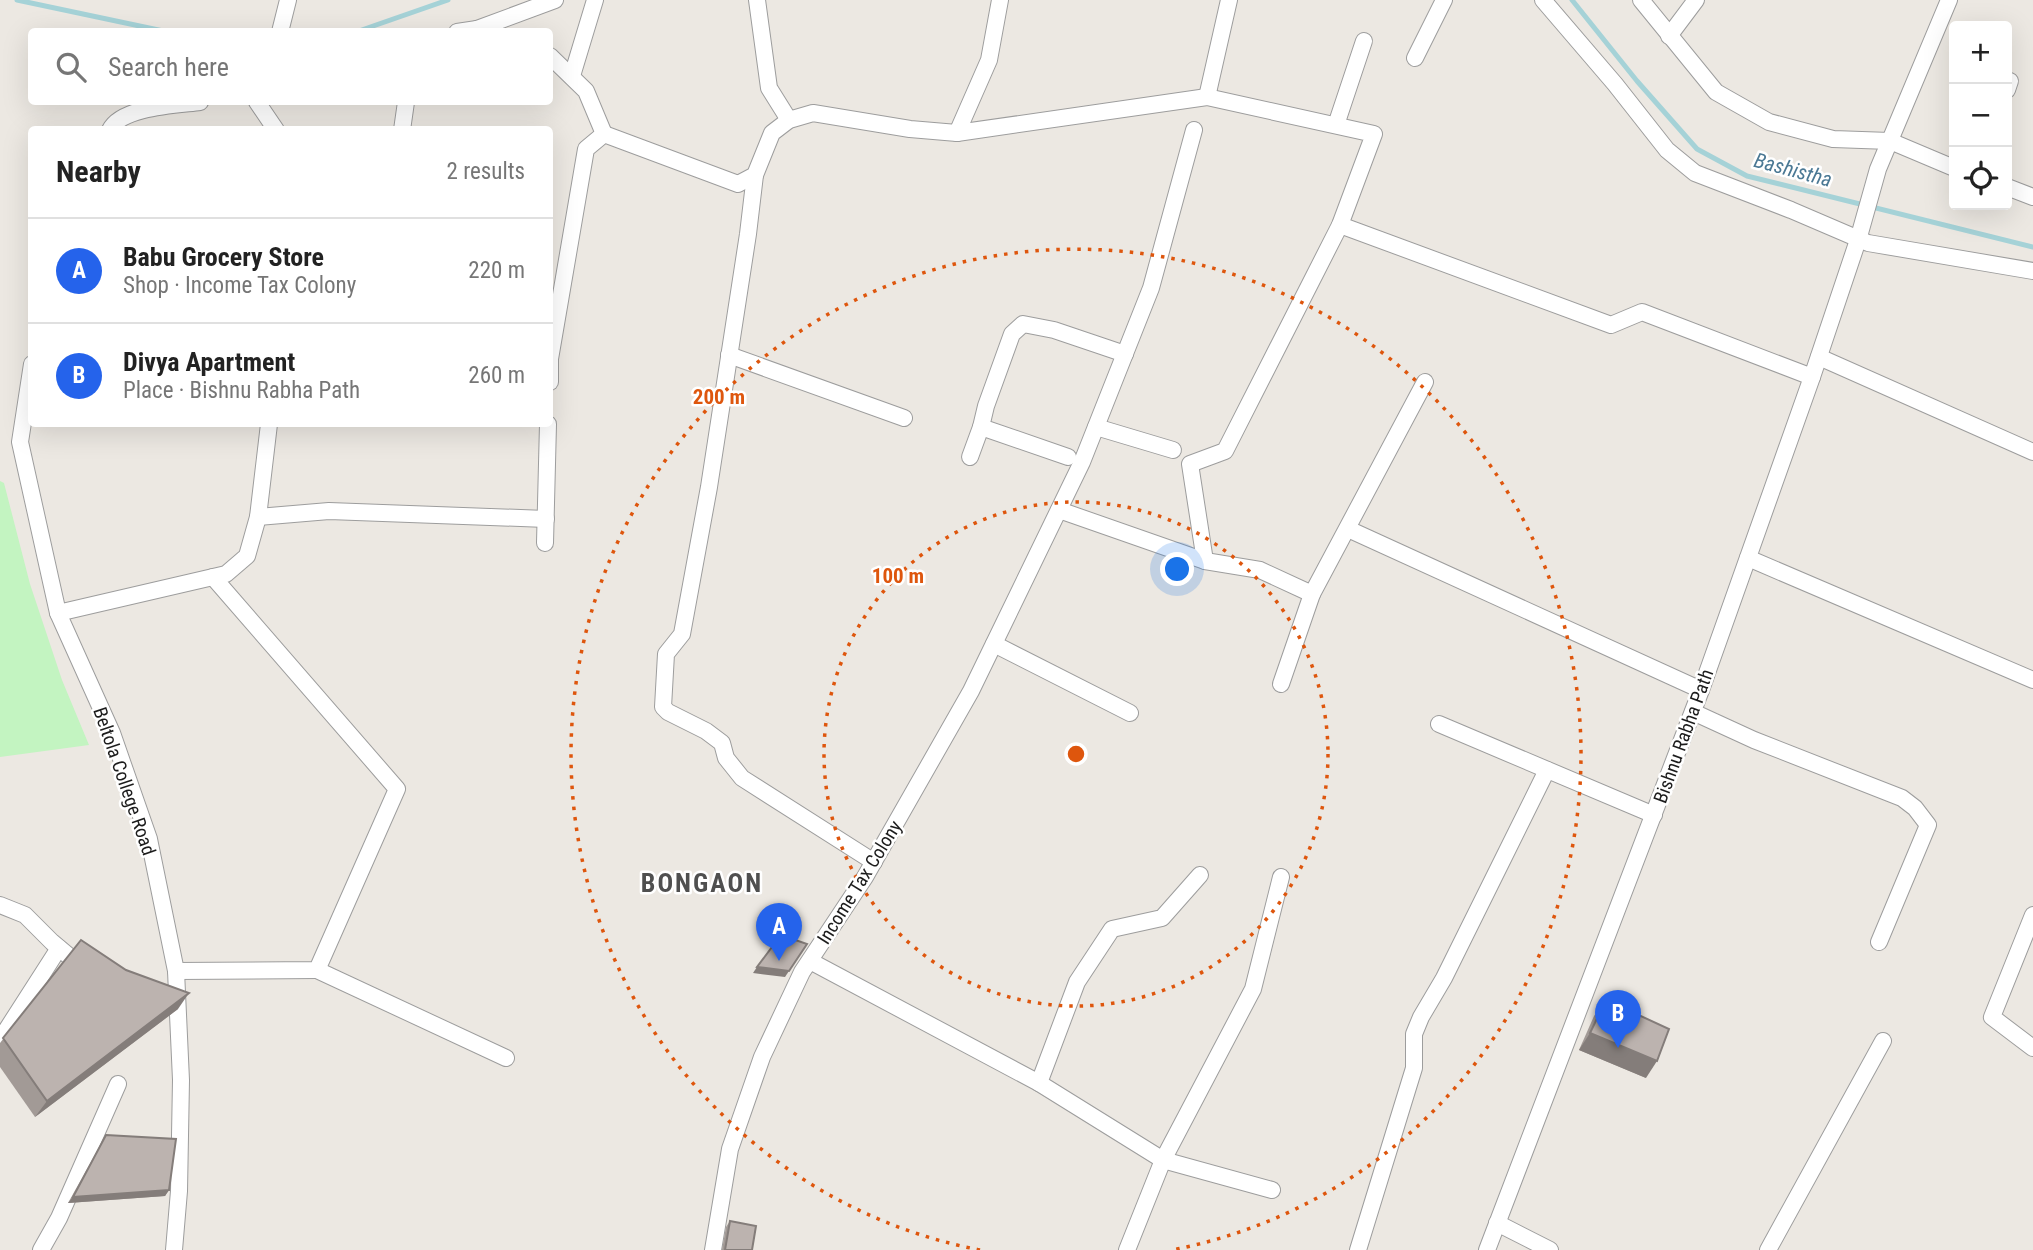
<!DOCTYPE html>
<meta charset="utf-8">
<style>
body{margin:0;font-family:"Roboto Condensed",sans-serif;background:#f2f2f2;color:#222}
.controls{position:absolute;right:21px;top:21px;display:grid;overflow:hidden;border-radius:7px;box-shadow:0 7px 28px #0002}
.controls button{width:63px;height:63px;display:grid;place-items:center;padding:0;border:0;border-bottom:2px solid #e0e0e0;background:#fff;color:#222;font:35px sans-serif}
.you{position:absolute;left:1178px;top:570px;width:24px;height:24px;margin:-18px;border:5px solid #fff;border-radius:50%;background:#1a73e8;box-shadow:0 0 0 10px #1a73e833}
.badge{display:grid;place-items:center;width:46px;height:46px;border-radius:50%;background:#2563eb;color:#fff;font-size:23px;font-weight:700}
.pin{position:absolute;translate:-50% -58px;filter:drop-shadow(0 2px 4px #0008)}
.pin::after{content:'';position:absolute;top:37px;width:24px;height:21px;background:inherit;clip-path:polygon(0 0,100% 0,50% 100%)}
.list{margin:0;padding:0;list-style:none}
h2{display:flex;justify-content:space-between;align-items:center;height:91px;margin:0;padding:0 28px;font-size:30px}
h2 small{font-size:23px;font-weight:400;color:#767676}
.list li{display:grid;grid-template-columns:46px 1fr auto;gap:21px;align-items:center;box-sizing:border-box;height:105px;padding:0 28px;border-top:2px solid #e0e0e0}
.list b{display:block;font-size:26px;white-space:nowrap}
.list p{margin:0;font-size:23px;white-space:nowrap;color:#767676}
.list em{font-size:23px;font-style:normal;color:#767676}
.icon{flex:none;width:38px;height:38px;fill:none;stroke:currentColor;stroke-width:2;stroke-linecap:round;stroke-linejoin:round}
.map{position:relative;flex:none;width:2033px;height:1250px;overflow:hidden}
.search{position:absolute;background:#fff;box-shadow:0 7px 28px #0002;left:28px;top:28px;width:525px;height:77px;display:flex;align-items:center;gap:18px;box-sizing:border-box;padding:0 24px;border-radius:7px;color:#767676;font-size:26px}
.panel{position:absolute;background:#fff;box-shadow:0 7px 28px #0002;left:28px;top:126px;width:525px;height:301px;border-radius:7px}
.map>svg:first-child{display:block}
.park{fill:#c3f4c1}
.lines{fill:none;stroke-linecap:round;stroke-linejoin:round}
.stream{stroke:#a5d2d7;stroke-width:5}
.minor-casing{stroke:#9d9d9d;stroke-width:18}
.minor{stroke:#fff;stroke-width:16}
.wall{fill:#a29a96}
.shaded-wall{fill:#847d7a}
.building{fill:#bcb3af;stroke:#847d7a;stroke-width:2}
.ring{fill:none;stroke:#de560d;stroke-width:3.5;stroke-dasharray:3.5 7}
.labels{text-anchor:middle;stroke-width:5;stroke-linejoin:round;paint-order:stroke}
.street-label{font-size:19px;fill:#1c1c1c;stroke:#fff}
.water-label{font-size:21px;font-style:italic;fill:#4a7894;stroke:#fff}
.district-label{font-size:26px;font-weight:bold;letter-spacing:2px;fill:#4f4f4f;stroke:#fff}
.centre{fill:#de560d;stroke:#fff;stroke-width:3.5}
.ring-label{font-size:21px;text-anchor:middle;font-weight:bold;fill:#de560d;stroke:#fff;stroke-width:5;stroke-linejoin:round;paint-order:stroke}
</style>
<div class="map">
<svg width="2033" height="1250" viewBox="0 0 2033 1250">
<rect width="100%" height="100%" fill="#ece8e2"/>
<path class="park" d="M 0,481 L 4,483 L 30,584 L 62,680 L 89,745 L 0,757 Z"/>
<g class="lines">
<g class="stream">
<path d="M 17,0 L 168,32"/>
<path d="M 1572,0 L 1637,81 L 1697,149 L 1747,176 L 2033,247"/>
<path d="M 356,32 L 448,0"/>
</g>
<defs>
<g id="minor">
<path d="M 757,0 L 769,88 L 789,120"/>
<path d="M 1543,0 L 1615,84 L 1667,150 L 1695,173 L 1791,210 L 1868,243 L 2033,271"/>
<path d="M 1641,0 L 1716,92 L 1769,122 L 1833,139 L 1890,141 L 1954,168"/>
<path d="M 477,29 L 555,0"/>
<path d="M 280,32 L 288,0"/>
<path d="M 457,32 L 477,29 L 485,30"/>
<path d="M 1669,36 L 1696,0"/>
<path d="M 550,56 L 586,91 L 604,134"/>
<path d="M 1415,58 L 1444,0"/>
<path d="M 572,76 L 595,0"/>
<path d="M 2007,90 L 2010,81"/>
<path d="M 1207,97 L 1229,0"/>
<path d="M 257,102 L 276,130"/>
<path d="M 1336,125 L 1364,41"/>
<path d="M 110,130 C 121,107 176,105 200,102"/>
<path d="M 402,130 L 406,102"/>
<path d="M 957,133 L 989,60 L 1000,0"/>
<path d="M 755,175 L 748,234 L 709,487 L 682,634 L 666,654 L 663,707 L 668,712 L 706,731 L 722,743 L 726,758 L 742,778 L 874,862"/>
<path d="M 2007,187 L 2033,197"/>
<path d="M 1340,225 L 1611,325 L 1642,312 L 1812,377"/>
<path d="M 729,355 L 904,418"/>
<path d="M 1819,357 L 2033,452"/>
<path d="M 550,359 L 586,149 L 604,134 L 738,184 L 755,175 L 772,133 L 789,120 L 813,113 L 910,129 L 957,133 L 1207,97 L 1374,134 L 1340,225 L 1225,451 L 1190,464 L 1205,561"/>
<path d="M 32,364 L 20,442 L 58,613 L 112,733 L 149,839 L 176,971 L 181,1080 L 179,1191 L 174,1250"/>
<path d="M 550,382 L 550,359"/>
<path d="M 1096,427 L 1173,450"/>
<path d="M 970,457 L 981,427"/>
<path d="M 1068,457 L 981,427 L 986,406 L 1012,334 L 1023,324 L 1054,330 L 1125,354"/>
<path d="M 1059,510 L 1205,561 L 1260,570 L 1312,594 L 1425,382"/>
<path d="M 258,517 L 329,511 L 546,519"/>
<path d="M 1348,529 L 1701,690"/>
<path d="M 545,543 L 548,424"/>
<path d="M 1748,558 L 2033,680"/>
<path d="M 58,613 L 226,574 L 247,556 L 258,517 L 269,424"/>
<path d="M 994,644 L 1130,713"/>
<path d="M 1281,684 L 1312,594"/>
<path d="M 1693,712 L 1754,740 L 1902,798 L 1915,808 L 1928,825 L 1879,942"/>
<path d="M 1439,724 L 1654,815"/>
<path d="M 0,905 L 25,915 L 52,942 L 83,968"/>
<path d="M 2033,915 L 1992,1017 L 2033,1048"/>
<path d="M 810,961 L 1039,1083 L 1163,1160 L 1272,1190"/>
<path d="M 317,970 L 506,1058"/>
<path d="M 176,971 L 317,970 L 397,789 L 213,577"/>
<path d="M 0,1040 L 59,948"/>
<path d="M 1039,1083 L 1077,982 L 1112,929 L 1162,918 L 1200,875"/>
<path d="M 1497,1223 L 1550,1250"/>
<path d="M 41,1250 L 59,1218 L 118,1084"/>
<path d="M 713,1250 L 730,1149 L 762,1057 L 802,972 L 865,877 L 971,691 L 1082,462 L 1151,288 L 1194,130"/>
<path d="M 1127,1250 L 1163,1160 L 1253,989 L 1281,877"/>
<path d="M 1358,1250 L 1414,1068 L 1414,1034 L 1421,1017 L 1444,978 L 1547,770"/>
<path d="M 1487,1250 L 1701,690 L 1812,377 L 1858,240 L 1878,169 L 1949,0"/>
<path d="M 1768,1250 L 1883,1041"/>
</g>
</defs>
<use href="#minor" class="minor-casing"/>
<use href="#minor" class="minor"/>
</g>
<g class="wall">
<path d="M 81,940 L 178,1009 L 35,1117 L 0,1067 L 0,1043 Z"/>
<path d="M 1606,1000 L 1646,1078 L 1579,1050 L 1594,1016 Z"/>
<path d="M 106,1135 L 169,1190 L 165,1196 L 68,1203 Z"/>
<path d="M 730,1221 L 752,1250 L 722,1250 L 726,1227 Z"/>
</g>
<g class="shaded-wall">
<path d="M 757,967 L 789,971 L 785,977 L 753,973 Z"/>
<path d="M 189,993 L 178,1009 L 35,1117 L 47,1101 Z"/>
<path d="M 1590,1033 L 1657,1061 L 1646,1078 L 1579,1050 Z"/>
<path d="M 169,1190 L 165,1196 L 68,1203 L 73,1197 Z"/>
</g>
<g class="building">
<path d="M 781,935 L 807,944 L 789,971 L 757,967 Z"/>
<path d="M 81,940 L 126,970 L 189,993 L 47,1101 L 3,1038 Z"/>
<path d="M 1606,1000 L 1669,1029 L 1657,1061 L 1590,1033 Z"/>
<path d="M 106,1135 L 176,1139 L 169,1190 L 73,1197 Z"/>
<path d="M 730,1221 L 756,1226 L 752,1250 L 725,1250 Z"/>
</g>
<g class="ring">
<circle cx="1076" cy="754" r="252"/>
<path d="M980 1250A505 505 0 1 1 1172 1250"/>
</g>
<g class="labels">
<g class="street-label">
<text transform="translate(1683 736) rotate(-70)" y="7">Bishnu Rabha Path</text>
<text transform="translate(125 781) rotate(71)" y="7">Beltola College Road</text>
<text transform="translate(859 882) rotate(-58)" y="7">Income Tax Colony</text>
</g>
<g class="water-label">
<text transform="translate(1793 170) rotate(15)" y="7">Bashistha</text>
</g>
<g class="district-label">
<text x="702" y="892">BONGAON</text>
</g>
</g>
<circle cx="1076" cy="754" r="10" class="centre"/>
<g class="ring-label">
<text x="719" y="404">200 m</text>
<text x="898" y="583">100 m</text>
</g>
</svg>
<div class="controls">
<button>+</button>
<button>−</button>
<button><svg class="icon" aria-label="locate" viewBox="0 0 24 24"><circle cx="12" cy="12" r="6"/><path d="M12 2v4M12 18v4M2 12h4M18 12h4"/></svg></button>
</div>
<div class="you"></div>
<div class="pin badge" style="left:779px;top:961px">A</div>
<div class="pin badge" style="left:1618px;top:1048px">B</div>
<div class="search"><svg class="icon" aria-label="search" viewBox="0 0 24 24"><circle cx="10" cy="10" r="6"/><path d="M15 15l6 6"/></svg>Search here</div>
<section class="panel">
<h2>Nearby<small>2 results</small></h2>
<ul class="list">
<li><span class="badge">A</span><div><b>Babu Grocery Store</b><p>Shop · Income Tax Colony</p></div><em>220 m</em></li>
<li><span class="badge">B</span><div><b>Divya Apartment</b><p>Place · Bishnu Rabha Path</p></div><em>260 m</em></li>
</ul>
</section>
</div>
